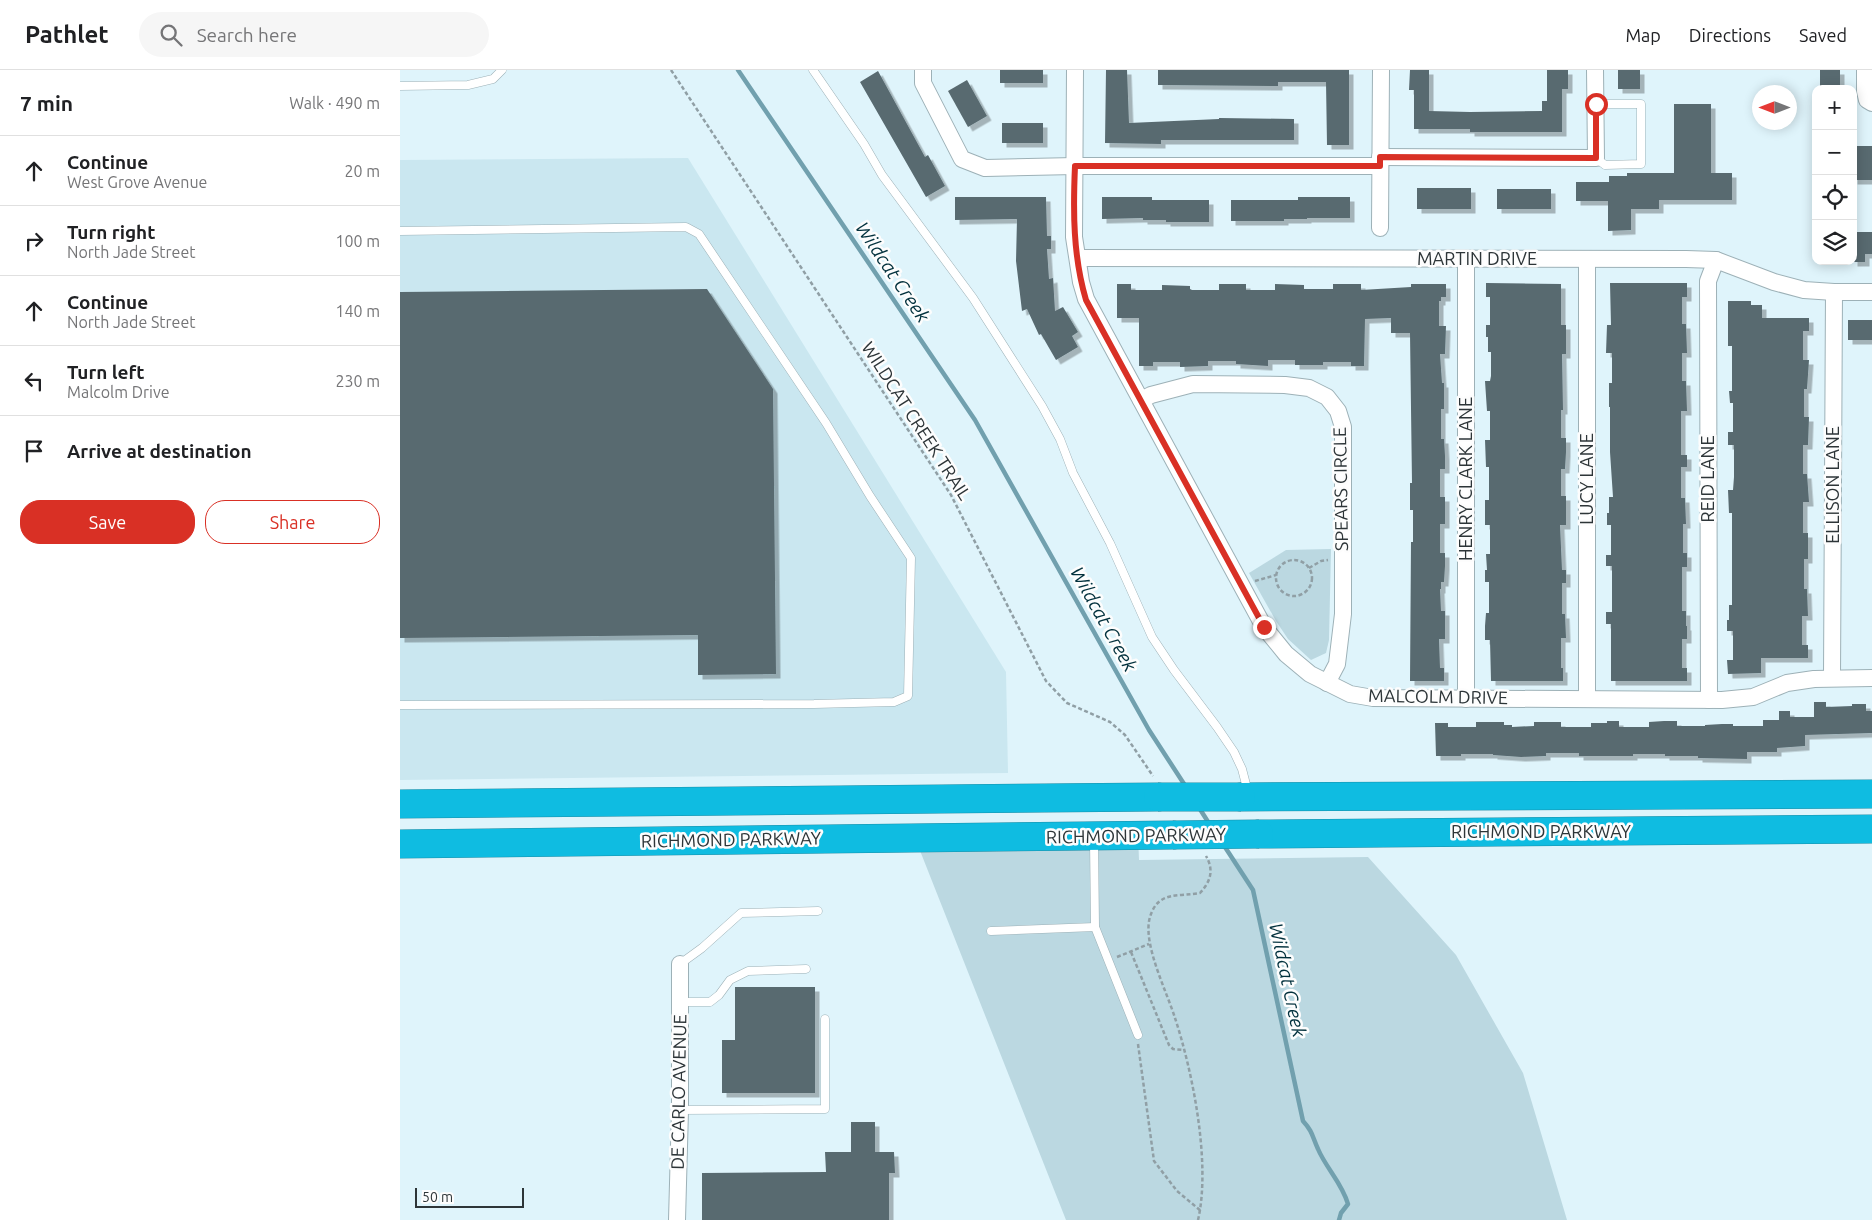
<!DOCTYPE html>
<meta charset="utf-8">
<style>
body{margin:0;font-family:Ubuntu,sans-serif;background:#f6f6f6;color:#202124}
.controls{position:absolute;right:15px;top:15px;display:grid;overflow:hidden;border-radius:10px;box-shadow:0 2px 12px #0003}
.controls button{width:45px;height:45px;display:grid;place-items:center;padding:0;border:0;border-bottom:1px solid #e0e0e0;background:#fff;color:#202124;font:25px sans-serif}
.compass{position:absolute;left:1352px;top:15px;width:45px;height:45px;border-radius:50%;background:#fff;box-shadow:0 2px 12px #0003;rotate:270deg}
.scale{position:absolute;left:15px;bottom:12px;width:109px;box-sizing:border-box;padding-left:5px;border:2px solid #2d3538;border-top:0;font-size:14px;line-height:18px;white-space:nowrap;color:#2d3538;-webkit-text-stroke:4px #fdfdfd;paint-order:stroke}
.stop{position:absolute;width:15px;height:15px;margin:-11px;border:4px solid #d93025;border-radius:50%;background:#fff}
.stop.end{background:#d93025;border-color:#fff;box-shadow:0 1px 5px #0008}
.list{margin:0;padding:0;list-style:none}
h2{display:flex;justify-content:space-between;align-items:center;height:65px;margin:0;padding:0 20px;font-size:21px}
h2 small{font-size:16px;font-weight:400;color:#757577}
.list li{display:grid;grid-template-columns:32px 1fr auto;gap:15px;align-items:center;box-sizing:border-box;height:70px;padding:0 20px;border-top:1px solid #e0e0e0}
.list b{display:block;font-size:19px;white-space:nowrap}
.list p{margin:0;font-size:16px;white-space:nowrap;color:#757577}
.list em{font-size:16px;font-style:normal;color:#757577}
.actions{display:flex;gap:10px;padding:15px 20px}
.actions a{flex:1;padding:11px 0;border:1px solid #d93025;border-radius:20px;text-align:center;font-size:18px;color:#d93025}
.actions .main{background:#d93025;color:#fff}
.icon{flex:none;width:28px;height:28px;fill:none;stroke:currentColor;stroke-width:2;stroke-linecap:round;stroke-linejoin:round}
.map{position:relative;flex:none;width:1472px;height:1150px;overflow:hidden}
header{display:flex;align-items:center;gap:30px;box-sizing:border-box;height:70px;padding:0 25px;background:#fff;border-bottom:1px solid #e0e0e0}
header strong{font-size:24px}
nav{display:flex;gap:28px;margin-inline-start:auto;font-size:18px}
.search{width:350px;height:45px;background:#f6f6f6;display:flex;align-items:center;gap:12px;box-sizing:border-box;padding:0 18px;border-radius:28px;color:#757577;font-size:19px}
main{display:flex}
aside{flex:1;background:#fff}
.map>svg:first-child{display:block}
.built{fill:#cae7f0}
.green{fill:#bbd8e1}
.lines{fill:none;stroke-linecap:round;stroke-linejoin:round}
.stream{stroke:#71a0ae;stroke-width:4.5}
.building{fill:#586a70;filter:url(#shadow)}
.lane-casing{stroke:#9db1b7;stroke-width:9}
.street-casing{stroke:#9db1b7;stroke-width:18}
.highway-casing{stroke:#1a8da6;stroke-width:29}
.path{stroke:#909fa5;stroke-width:2.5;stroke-dasharray:4 2.5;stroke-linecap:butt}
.lane{stroke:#fff;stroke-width:8}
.street{stroke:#fff;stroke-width:16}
.highway{stroke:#0fbce1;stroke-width:28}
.highway-bridge-casing{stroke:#1a8da6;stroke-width:29;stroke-linecap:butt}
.highway-bridge{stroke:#0fbce1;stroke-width:28}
.route{stroke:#d93025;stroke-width:6}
.labels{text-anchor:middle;stroke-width:5;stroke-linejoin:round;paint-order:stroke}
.street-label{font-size:18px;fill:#2d3538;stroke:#fdfdfd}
.water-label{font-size:19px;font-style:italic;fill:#02313d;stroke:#fdfdfd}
</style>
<header>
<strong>Pathlet</strong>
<div class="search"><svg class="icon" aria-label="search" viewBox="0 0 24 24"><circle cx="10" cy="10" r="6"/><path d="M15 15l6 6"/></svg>Search here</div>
<nav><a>Map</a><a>Directions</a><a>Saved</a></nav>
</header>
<main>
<aside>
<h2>7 min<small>Walk · 490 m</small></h2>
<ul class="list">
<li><svg class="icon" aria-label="ahead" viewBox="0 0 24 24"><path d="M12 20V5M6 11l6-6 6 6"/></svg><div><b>Continue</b><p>West Grove Avenue</p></div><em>20 m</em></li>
<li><svg class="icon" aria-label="right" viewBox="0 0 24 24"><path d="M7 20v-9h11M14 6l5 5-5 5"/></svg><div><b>Turn right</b><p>North Jade Street</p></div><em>100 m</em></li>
<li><svg class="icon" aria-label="ahead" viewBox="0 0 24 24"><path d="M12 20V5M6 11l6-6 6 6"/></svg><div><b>Continue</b><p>North Jade Street</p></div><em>140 m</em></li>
<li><svg class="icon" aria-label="left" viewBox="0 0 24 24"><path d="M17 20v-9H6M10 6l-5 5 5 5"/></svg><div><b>Turn left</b><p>Malcolm Drive</p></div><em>230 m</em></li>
<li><svg class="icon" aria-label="arrive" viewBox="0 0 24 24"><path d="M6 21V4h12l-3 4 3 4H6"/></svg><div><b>Arrive at destination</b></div></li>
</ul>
<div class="actions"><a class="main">Save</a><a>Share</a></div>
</aside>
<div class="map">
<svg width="1472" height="1150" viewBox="0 0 1472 1150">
<defs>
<filter id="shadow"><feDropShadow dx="4.5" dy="4.5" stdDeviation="0" flood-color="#0004"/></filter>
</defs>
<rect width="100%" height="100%" fill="#dff4fb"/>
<path class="built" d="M 288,88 L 606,602 L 608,703 L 0,710 L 0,90 Z"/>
<g class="green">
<path d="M 931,479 L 929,570 L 926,583 L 911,590 L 888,569 L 876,551 L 849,503 L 886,480 Z"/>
<path d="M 738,765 L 739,790 L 968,787 L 1056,885 L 1123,1003 L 1167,1150 L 666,1150 L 515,768 Z"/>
</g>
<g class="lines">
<g class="stream">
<path d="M 338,0 L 575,350 L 749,660 L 786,717"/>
<path d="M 798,736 L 810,755"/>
<path d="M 823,774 L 853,820 L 903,1051 C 913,1062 912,1066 918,1079 C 926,1098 942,1113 948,1134 L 941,1143 L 939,1150"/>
</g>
</g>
<g class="building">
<rect x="600" y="0" width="43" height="13"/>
<path d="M 706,0 L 727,0 L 729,53 L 819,49 L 819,48 L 894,49 L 894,70 L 761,70 L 761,74 L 705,73 Z"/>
<path d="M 758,0 L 949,0 L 949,75 L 927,75 L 926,12 L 878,12 L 878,16 L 758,15 Z"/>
<path d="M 1010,0 L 1029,0 L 1029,41 L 1070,42 L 1142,41 L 1142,31 L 1147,31 L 1147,0 L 1168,0 L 1168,19 L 1162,19 L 1162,62 L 1070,62 L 1070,59 L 1014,59 L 1014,20 L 1009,20 Z"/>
<rect x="1218" y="0" width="22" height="19"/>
<rect x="1420" y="0" width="20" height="19"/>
<path d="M 478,1 L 525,87 L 528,85 L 545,116 L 526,127 L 460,12 Z"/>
<path d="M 567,10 L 587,46 L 568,57 L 548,21 Z"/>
<path d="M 1274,34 L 1311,34 L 1311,103 L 1332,103 L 1332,130 L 1259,130 L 1259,139 L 1231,139 L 1231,160 L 1208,161 L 1208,131 L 1176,131 L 1176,112 L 1209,112 L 1209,106 L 1227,106 L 1227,103 L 1274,103 Z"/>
<rect x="602" y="53" width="41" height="20"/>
<rect x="1453" y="76" width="19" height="34"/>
<rect x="1017" y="118" width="54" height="21"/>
<rect x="1097" y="119" width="54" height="20"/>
<path d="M 555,127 L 646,127 L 647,166 L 651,166 L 651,179 L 647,179 L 649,209 L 653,208 L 655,241 L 663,237 L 678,262 L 672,266 L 678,277 L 656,290 L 641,264 L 639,265 L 627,239 L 622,241 L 616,191 L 617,149 L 555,150 Z"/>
<path d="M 702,127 L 752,127 L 752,130 L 809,130 L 809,152 L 766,152 L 766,150 L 743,150 L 743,148 L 702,149 Z"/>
<path d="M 898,127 L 950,127 L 950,148 L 907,148 L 907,149 L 884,149 L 884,151 L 831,151 L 831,130 L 898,130 Z"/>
<path d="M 1453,162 L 1472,162 L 1472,184 L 1465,184 L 1465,192 L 1453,192 Z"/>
<path d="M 1086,213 L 1161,214 L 1161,255 L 1166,255 L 1166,284 L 1162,284 L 1163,340 L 1161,340 L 1161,368 L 1166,368 L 1166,382 L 1165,399 L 1161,399 L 1161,426 L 1166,426 L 1166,455 L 1160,455 L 1162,500 L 1166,500 L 1166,513 L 1162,513 L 1162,544 L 1165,544 L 1166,568 L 1161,568 L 1161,598 L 1163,598 L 1163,611 L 1091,611 L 1090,570 L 1085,570 L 1085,556 L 1086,543 L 1089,543 L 1089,512 L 1085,512 L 1085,500 L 1087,500 L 1086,484 L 1090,484 L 1090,455 L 1085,455 L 1085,430 L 1089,430 L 1089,397 L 1086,397 L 1085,370 L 1090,370 L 1090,341 L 1087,341 L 1085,311 L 1090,311 L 1091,306 L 1091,282 L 1088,282 L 1088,267 L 1086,267 L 1086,255 L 1090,255 L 1090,227 L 1086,227 Z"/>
<path d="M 1210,213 L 1287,213 L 1287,227 L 1282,227 L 1282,254 L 1286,254 L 1287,283 L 1282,283 L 1282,311 L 1286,311 L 1287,341 L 1281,341 L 1281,385 L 1287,385 L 1287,397 L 1281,397 L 1281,428 L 1285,428 L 1286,454 L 1283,454 L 1283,483 L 1287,483 L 1287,497 L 1282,497 L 1282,541 L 1286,541 L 1286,556 L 1287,556 L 1287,569 L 1282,569 L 1282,598 L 1287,598 L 1287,611 L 1211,611 L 1211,554 L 1206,554 L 1206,542 L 1212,542 L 1212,496 L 1206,496 L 1206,485 L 1211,485 L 1211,455 L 1207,455 L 1207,443 L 1209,443 L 1209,427 L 1213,427 L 1210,382 L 1210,337 L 1209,337 L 1209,313 L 1212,313 L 1212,283 L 1206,283 L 1207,255 L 1211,255 Z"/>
<path d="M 717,214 L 731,214 L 731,220 L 762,220 L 762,215 L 790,216 L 790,219 L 792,220 L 819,220 L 819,214 L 846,214 L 846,220 L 875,220 L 875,214 L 904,215 L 904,219 L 933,219 L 933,214 L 961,214 L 961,220 L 1011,217 L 1011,214 L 1046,214 L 1046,227 L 1041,227 L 1041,231 L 1039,231 L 1039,256 L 1046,256 L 1045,284 L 1040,284 L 1042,313 L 1044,313 L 1044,339 L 1041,339 L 1041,369 L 1044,369 L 1045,386 L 1045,399 L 1040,399 L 1040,427 L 1045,427 L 1045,454 L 1040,454 L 1040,483 L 1045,483 L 1045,496 L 1044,512 L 1041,512 L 1041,519 L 1040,519 L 1041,541 L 1045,541 L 1045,569 L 1039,569 L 1040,598 L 1044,598 L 1044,611 L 1010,611 L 1011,472 L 1013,472 L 1013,440 L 1010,440 L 1010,413 L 1012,413 L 1010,263 L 991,263 L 991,248 L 965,249 L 964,296 L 951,296 L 951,292 L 923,292 L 923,295 L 895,295 L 895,290 L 868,290 L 868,296 L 836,294 L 836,291 L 808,291 L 808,296 L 780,297 L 780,292 L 753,292 L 753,296 L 739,296 L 739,248 L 717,248 Z"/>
<path d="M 307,219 L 373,319 L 376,604 L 298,605 L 298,565 L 0,568 L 0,222 Z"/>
<path d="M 1328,231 L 1351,231 L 1351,235 L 1362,235 L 1362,248 L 1409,248 L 1409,261 L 1403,261 L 1403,290 L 1409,290 L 1407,319 L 1404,319 L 1404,347 L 1409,347 L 1408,375 L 1403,375 L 1403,404 L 1407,404 L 1409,432 L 1403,432 L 1403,463 L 1408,463 L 1408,489 L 1404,489 L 1404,519 L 1407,519 L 1408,546 L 1402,546 L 1402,575 L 1408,575 L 1408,588 L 1361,588 L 1361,603 L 1328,604 L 1327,590 L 1333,590 L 1333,561 L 1327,561 L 1327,550 L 1329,550 L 1329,535 L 1332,535 L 1332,443 L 1329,443 L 1328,420 L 1333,420 L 1334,407 L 1334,375 L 1328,375 L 1328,362 L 1333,362 L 1333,333 L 1330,333 L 1329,321 L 1332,321 L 1332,276 L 1328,276 Z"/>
<rect x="1448" y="250" width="24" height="20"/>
<path d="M 1414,632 L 1426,632 L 1426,637 L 1452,636 L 1452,634 L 1466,634 L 1466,641 L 1472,641 L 1472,663 L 1405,665 L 1405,676 L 1377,678 L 1377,682 L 1347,682 L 1347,689 L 1298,688 L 1298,686 L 1265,686 L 1265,684 L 1233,684 L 1233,686 L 1179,686 L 1179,683 L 1146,683 L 1146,686 L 1121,687 L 1093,685 L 1093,684 L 1061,684 L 1061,686 L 1036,686 L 1035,653 L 1048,653 L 1048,657 L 1076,657 L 1076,652 L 1104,652 L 1104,655 L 1112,655 L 1112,657 L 1134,656 L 1134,652 L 1161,652 L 1161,657 L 1191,657 L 1191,653 L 1207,653 L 1207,651 L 1219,651 L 1219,657 L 1249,657 L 1249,652 L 1264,651 L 1277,651 L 1277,656 L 1305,656 L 1305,655 L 1322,654 L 1333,654 L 1333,656 L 1363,656 L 1363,650 L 1379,650 L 1379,641 L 1390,641 L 1390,647 L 1414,647 Z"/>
<path d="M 335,917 L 415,917 L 415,1023 L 322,1023 L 322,970 L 335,970 Z"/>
<path d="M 451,1052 L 475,1052 L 475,1082 L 494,1082 L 495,1103 L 489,1103 L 489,1150 L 302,1150 L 302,1103 L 426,1102 L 425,1082 L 451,1082 Z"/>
</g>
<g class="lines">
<defs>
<g id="lane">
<path d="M 413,0 L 464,74 L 482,105 L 573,228 L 642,336 L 660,369 L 673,403 L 710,473 L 752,567 L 774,600 L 817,657 L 834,682 L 842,699 L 848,722"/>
<path d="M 0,16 L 68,15 L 93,9 L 102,0"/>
<path d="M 1196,34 L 1241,34 L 1241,94 L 1205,95 L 1196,88"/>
<path d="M 0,161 L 286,157 L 299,164 L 426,353 L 470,426 L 511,488 L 508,626 L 494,632 L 414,634 L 0,635"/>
<path d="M 694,770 L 695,857 L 738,965"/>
<path d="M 591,861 L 695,857"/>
<path d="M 280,894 L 302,878 L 341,843 L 418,841"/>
<path d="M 281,932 L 310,932 L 319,925 L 330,910 L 348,901 L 406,899"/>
<path d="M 280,1040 L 425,1039 L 425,949"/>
</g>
<g id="street">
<path d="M 523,0 L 523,13 L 562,89 L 585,98 L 675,96 L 980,96"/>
<path d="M 675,0 L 674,167 L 681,212 L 686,229 L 864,557 L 886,584 L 910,604 L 950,624 L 973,628 L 1322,630 L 1353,627 L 1387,613 L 1414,609 L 1472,608"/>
<path d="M 1465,0 L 1465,21 L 1467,30 L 1472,33"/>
<path d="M 980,87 L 1196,88 L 1195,0"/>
<path d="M 980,158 L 981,0"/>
<path d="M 678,188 L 1286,189 L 1316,190 L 1374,212 L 1404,220 L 1434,222 L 1472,222"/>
<path d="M 1066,189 L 1066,629"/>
<path d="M 1187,189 L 1187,629"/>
<path d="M 741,330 L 751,325 L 793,314 L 885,315 L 909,318 L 927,327 L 938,341 L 943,357 L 943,544 L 937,594 L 927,613"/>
<path d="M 1432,608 L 1434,222"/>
<path d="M 1309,630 L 1308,211 L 1316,190"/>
<path d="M 277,1150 L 280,1040 L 280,894"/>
</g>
<g id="highway">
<path d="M 841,727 L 1472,724"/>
<path d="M 0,734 L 758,727"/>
<path d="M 859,764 L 1472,759"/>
<path d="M 0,774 L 773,765"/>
</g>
</defs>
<use href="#lane" class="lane-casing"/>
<use href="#street" class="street-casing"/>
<use href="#highway" class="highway-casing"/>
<g class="path">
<path d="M 271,0 L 551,425 L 646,611 L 667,633 L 710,652 L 725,665 L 753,706"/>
<circle cx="894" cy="508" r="18"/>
<path d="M 909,498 L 921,491 L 928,490"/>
<path d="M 855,511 L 876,505"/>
<path d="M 731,882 L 769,975 L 773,979 L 784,980"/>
<path d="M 717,887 L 749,874"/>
<path d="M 738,974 L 754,1091 L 777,1121 L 801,1141"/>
<path d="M 798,1150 C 811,1094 793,1003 775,948 C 767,922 742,873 750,847 C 758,820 779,827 800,823 C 811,811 814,800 806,786"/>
</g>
<use href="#lane" class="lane"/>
<use href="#street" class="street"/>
<use href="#highway" class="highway"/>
<defs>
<g id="highway-bridge">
<path d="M 758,727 L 841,727"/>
<path d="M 773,765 L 859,764"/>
</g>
</defs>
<use href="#highway-bridge" class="highway-bridge-casing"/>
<use href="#highway-bridge" class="highway-bridge"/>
</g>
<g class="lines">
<path class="route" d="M 864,557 L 686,230 C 673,186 673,141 675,96 L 980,96 L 980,87 L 1196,88 L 1196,34"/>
</g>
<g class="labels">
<g class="street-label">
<text x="1077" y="195">MARTIN DRIVE</text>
<text transform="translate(516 351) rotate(57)" y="6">WILDCAT CREEK TRAIL</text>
<text transform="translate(1066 409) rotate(-90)" y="6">HENRY CLARK LANE</text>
<text transform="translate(1187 409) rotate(-90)" y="6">LUCY LANE</text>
<text transform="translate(1308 409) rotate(-90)" y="6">REID LANE</text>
<text transform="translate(1433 415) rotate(-90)" y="6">ELLISON LANE</text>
<text transform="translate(941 419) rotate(-91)" y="6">SPEARS CIRCLE</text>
<text transform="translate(1038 627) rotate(1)" y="6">MALCOLM DRIVE</text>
<text x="1141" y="768">RICHMOND PARKWAY</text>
<text transform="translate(736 766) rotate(-1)" y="6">RICHMOND PARKWAY</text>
<text transform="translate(331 770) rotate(-1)" y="6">RICHMOND PARKWAY</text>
<text transform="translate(279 1022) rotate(-89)" y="6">DE CARLO AVENUE</text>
</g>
<g class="water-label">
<text transform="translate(493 202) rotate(56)" y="7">Wildcat Creek</text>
<text transform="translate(704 549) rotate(61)" y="7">Wildcat Creek</text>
<text transform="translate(888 910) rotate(78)" y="7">Wildcat Creek</text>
</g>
</g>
</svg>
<div class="controls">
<button>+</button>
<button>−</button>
<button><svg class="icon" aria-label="locate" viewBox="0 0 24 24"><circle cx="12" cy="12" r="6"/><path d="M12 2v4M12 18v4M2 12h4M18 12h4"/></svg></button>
<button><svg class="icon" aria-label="layers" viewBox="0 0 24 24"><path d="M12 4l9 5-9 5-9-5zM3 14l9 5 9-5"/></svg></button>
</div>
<svg class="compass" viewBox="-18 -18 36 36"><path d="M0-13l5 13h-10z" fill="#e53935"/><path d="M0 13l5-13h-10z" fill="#757577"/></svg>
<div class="scale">50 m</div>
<div class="stop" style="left:1196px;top:34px"></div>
<div class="stop end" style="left:864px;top:557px"></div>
</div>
</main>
